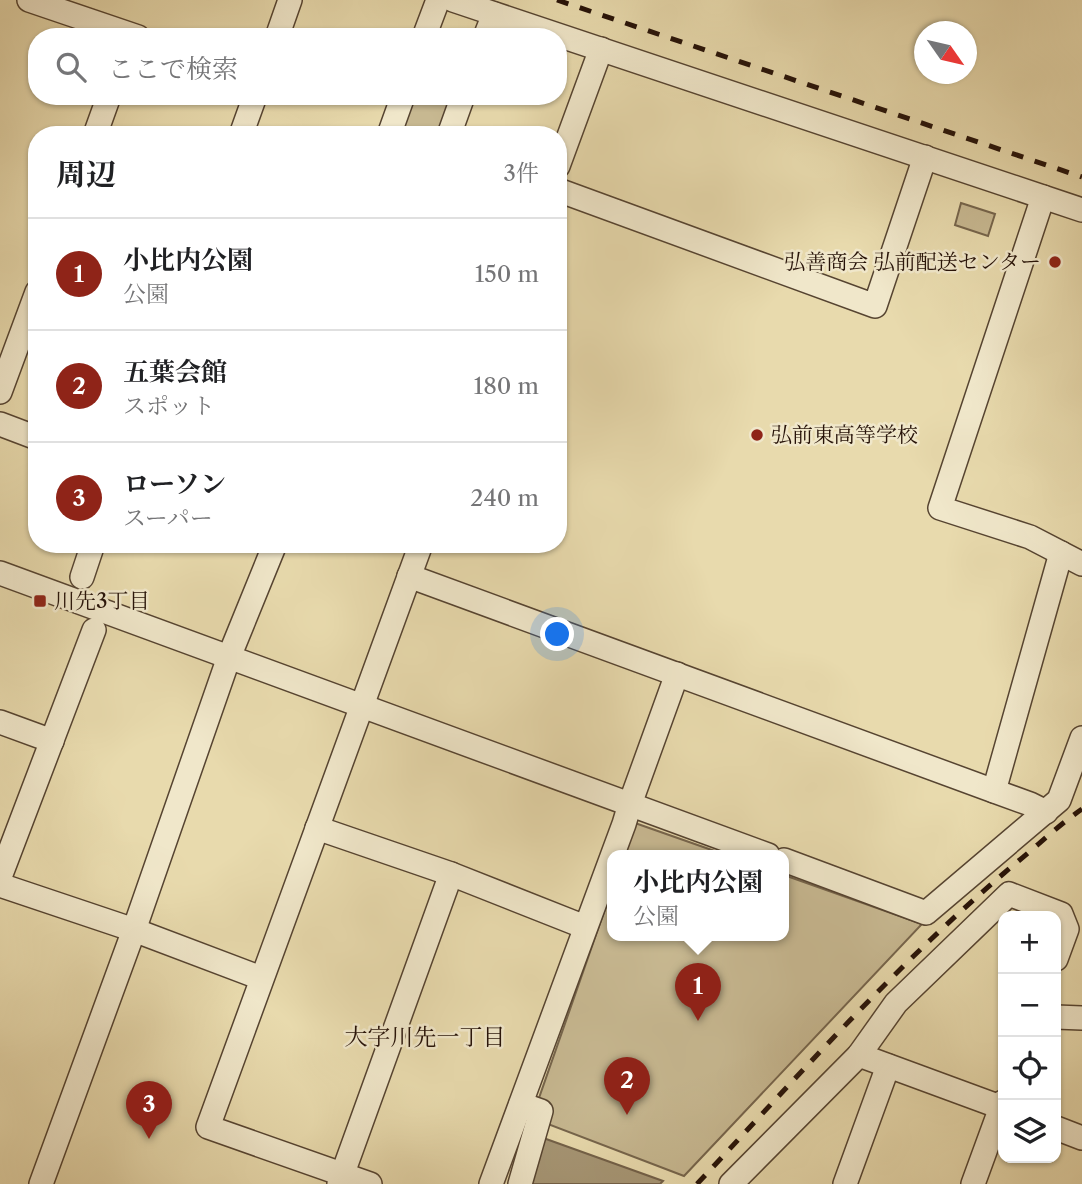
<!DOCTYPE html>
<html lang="ja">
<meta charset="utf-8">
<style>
body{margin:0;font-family:"Libre Caslon Text","Noto Serif JP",serif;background:#f6f6f6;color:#202124}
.controls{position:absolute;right:21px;bottom:21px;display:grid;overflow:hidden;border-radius:14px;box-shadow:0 2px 5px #0004}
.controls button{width:63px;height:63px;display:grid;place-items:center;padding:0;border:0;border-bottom:2px solid #e0e0e0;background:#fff;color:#202124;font:35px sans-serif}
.compass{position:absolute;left:914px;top:21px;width:63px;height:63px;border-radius:50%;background:#fff;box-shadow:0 2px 5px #0004;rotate:124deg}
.you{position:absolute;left:558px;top:635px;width:24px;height:24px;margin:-18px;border:5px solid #fff;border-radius:50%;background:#1a73e8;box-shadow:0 0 0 10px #1a73e833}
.badge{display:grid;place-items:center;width:46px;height:46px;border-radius:50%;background:#8f2418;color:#fff;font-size:23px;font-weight:700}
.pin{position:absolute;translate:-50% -58px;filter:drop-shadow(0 2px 4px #0008)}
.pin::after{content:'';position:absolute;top:37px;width:24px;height:21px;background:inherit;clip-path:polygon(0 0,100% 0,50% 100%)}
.popup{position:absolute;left:607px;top:850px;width:182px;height:91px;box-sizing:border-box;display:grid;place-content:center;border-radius:14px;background:#fff;filter:drop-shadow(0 2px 5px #0005);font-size:23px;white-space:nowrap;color:#757577}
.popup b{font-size:26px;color:#202124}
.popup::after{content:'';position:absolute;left:50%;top:100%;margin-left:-14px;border:14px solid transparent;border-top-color:#fff}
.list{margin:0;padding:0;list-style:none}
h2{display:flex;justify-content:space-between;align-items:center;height:91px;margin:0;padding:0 28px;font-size:30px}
h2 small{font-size:23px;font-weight:400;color:#757577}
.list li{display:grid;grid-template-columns:46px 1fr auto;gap:21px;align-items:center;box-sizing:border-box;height:112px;padding:0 28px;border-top:2px solid #e0e0e0}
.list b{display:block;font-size:26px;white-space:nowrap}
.list p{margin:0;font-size:23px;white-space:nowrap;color:#757577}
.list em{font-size:23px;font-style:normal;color:#757577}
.icon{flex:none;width:38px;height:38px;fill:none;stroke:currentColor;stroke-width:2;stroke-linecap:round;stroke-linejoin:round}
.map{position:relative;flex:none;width:1082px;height:1184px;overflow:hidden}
.search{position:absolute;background:#fff;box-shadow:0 2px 5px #0004;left:28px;top:28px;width:539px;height:77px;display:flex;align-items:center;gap:18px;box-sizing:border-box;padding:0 24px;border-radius:28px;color:#757577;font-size:26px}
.panel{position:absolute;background:#fff;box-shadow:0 2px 5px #0004;left:28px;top:126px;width:539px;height:427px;border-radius:28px}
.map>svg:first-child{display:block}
.green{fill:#c7b891;stroke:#76654c;stroke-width:2}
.water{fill:#a69675;stroke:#736149;stroke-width:2}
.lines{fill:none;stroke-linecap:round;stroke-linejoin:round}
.minor-casing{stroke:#564431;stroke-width:26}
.minor{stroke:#f0e7ca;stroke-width:23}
.rail{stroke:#261208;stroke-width:5;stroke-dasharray:12 12;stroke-linecap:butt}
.poi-dot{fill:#8f2418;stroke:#f0e7ca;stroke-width:2.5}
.labels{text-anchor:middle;stroke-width:5;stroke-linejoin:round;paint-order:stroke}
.poi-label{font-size:21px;fill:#261208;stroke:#f0e7ca;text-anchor:start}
.neighbourhood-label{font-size:23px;fill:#261208;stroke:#f0e7ca}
</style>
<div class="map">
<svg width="1082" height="1184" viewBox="0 0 1082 1184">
<rect width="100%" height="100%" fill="#e8daad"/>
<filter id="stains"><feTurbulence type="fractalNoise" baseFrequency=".00286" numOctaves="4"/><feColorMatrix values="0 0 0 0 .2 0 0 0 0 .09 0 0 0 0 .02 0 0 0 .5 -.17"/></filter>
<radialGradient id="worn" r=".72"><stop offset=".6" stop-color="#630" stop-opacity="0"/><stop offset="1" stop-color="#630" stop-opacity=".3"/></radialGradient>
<g class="green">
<path d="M 413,96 L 453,96 L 439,135 L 399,135 Z"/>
<path d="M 961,203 L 995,214 L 988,236 L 955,225 Z"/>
<path d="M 635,823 L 726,855 L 624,855 Z"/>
<path d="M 784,875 L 922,924 L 684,1176 L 532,1118 L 612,889 L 612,935 L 784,935 Z"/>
</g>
<path class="water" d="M 535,1135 L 663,1181 L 660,1184 L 516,1184 Z"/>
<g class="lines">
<defs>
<g id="minor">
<path d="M 29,0 L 138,37"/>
<path d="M 453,0 L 1082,210"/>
<path d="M 277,37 L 290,0"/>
<path d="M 424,37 L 438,0"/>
<path d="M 485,37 L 494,14"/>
<path d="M 95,135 L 109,96"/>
<path d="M 241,135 L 255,96"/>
<path d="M 389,135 L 403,96"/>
<path d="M 449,135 L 463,96"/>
<path d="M 558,166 L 601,49"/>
<path d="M 558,190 L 875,306 L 925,157"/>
<path d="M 1043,197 L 940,508 L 1030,537 L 1082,564"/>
<path d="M 0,392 L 37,292"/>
<path d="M 0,424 L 37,438"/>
<path d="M 0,573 L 768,855"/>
<path d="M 409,576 L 994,791 L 1030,804 L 1046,812"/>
<path d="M 82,577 L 93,544"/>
<path d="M 0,722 L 52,741"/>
<path d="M 994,791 L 1061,553"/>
<path d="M 317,828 L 451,874 L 585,927"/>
<path d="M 784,860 L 926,913 L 1059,800 L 1082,738"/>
<path d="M 0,877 L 94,630"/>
<path d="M 0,885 L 134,930 L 261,978"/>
<path d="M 1056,1017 L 1082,1018"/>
<path d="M 859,1055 L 1003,1108"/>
<path d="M 1056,1128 L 1082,1138"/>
<path d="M 41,1184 L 134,930 L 229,657 L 275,544"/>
<path d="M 339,1184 L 451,874"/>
<path d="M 370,1184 L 208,1127 L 421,544"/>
<path d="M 491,1184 L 624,824 L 630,804 L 677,674"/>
<path d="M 520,1184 L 541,1111 L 521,1104"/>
<path d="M 731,1184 L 859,1055 L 896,1003 L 1009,894 L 1061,914 L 1067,929 L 1056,959"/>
<path d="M 845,1184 L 888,1066"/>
<path d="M 973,1184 L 1003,1102"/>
</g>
</defs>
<use href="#minor" class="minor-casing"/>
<use href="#minor" class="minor"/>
<g class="rail">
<path d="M 557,0 L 1082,177"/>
<path d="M 697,1184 C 800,1074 900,960 1016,863 C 1038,845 1059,825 1082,809"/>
</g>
</g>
<g class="poi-dot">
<circle cx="1055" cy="262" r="7"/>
<circle cx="757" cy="435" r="7"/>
<rect x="33" y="594" width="14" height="14" rx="3.5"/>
</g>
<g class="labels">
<g class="poi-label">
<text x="1041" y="269" text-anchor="end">弘善商会 弘前配送センター</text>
<text x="771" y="442">弘前東高等学校</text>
<text x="54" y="608">川先3丁目</text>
</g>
<g class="neighbourhood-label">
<text x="425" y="1045">大字川先一丁目</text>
</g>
</g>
<rect width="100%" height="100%" filter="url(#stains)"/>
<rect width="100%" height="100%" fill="url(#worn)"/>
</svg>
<div class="controls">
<button>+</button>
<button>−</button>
<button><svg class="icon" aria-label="locate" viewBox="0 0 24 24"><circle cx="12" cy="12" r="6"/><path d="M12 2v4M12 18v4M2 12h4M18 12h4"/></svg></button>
<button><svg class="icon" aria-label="layers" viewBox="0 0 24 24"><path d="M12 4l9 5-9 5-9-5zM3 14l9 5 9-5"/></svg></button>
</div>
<svg class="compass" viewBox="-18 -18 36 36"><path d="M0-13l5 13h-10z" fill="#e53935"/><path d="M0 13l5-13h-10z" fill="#757577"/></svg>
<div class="you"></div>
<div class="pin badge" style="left:698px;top:1021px">1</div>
<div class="popup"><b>小比内公園</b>公園</div>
<div class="pin badge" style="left:627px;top:1115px">2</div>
<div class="pin badge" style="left:149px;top:1139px">3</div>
<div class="search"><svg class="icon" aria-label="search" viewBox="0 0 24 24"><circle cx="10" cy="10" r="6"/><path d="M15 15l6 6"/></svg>ここで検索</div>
<section class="panel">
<h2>周辺<small>3件</small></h2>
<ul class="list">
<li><span class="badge">1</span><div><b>小比内公園</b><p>公園</p></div><em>150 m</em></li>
<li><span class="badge">2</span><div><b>五葉会館</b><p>スポット</p></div><em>180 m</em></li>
<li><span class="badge">3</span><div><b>ローソン</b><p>スーパー</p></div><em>240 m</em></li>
</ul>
</section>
</div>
